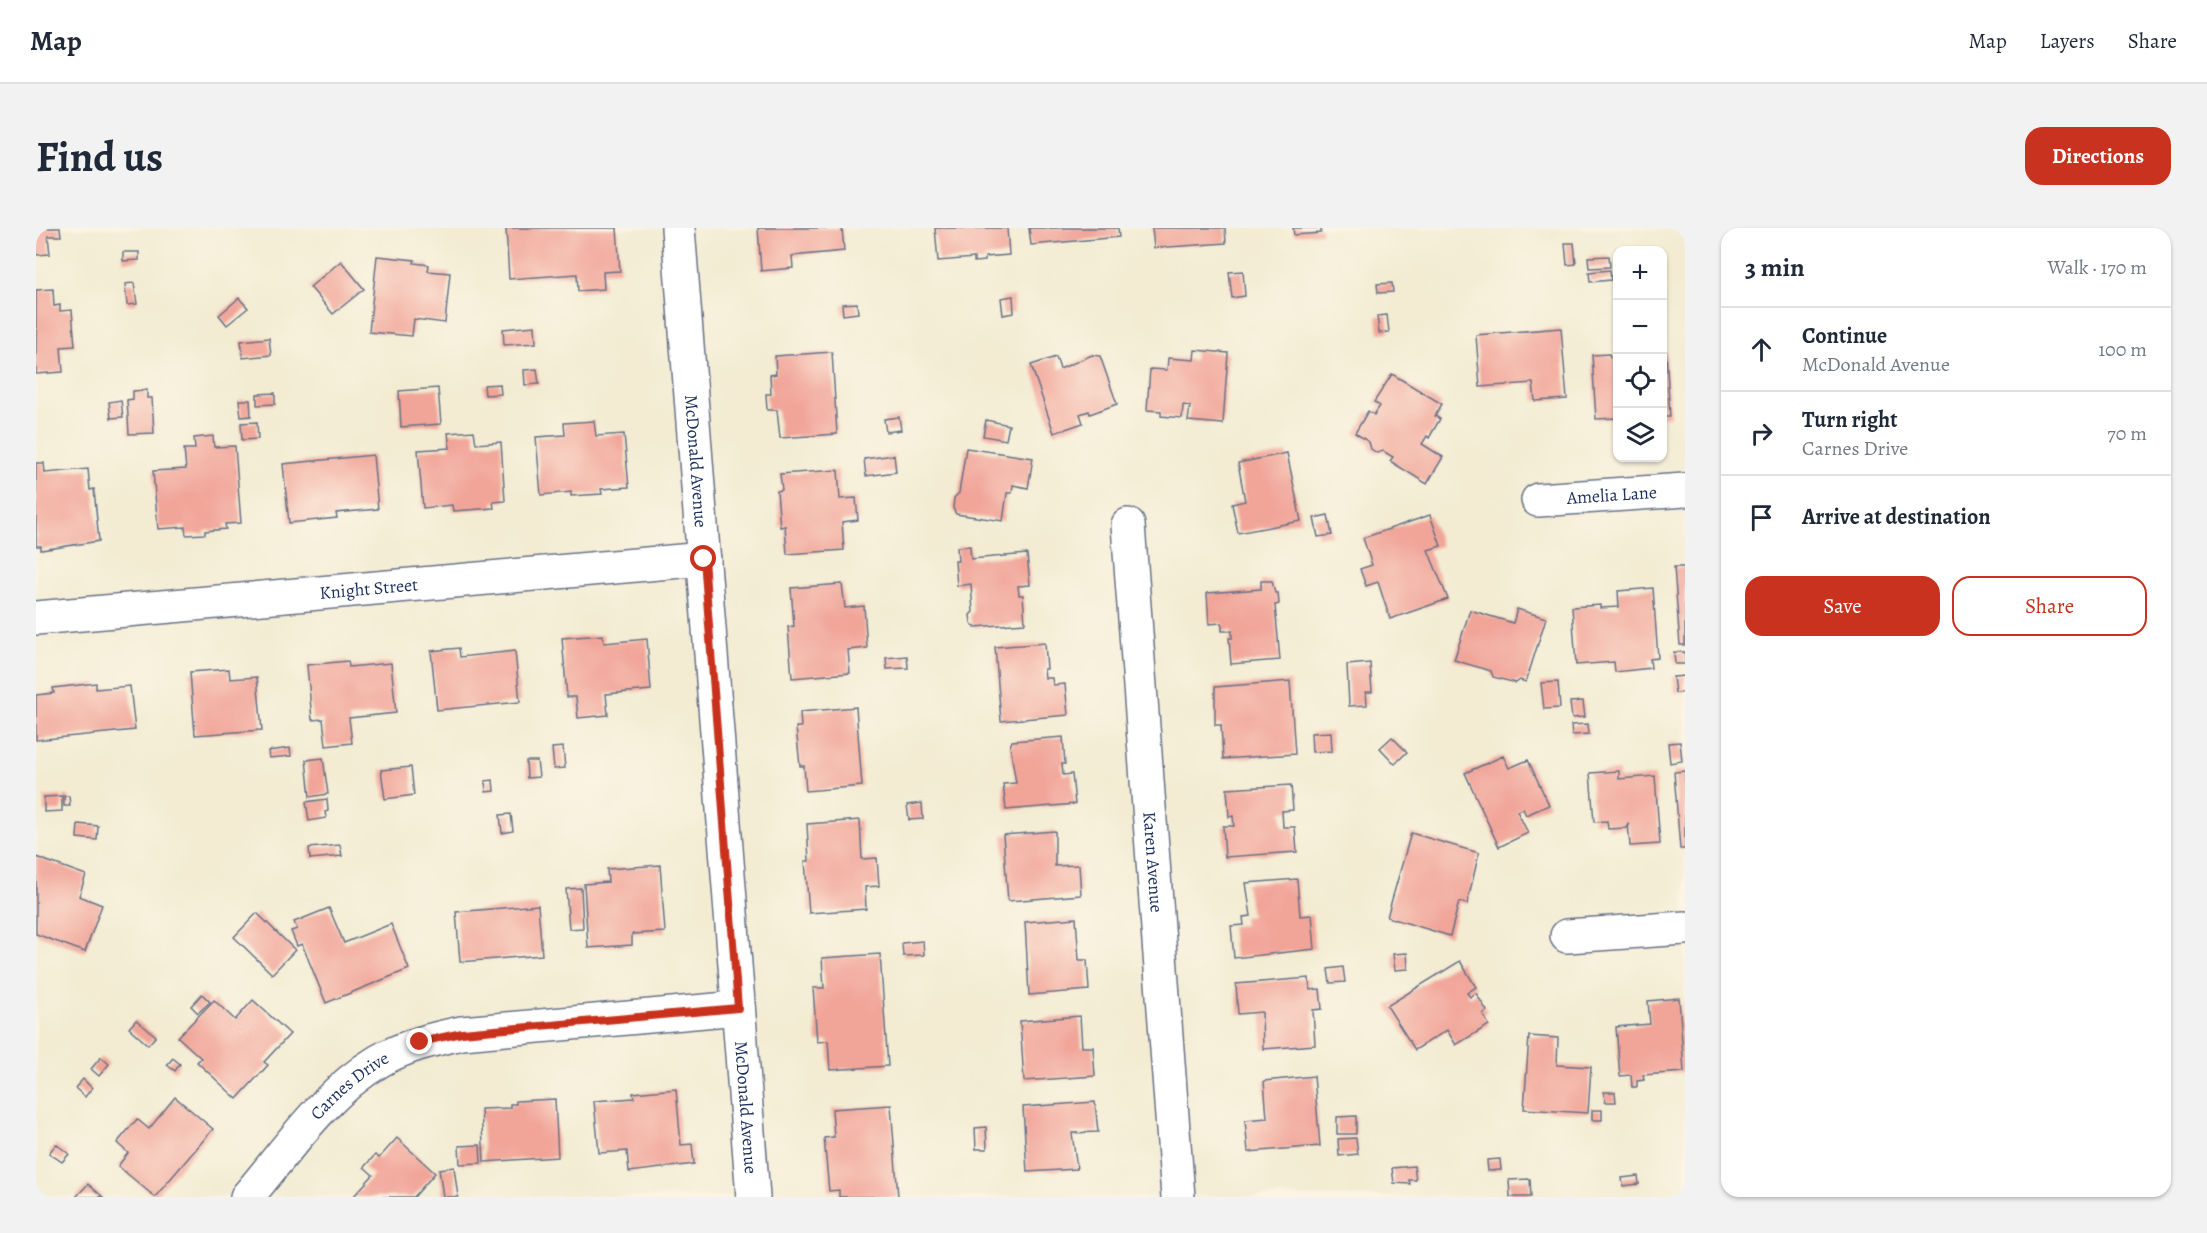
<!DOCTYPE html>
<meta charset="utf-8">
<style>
body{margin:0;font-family:Alegreya,serif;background:#f2f2f3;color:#1f2937}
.controls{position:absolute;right:18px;top:18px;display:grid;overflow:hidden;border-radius:12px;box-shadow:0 2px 4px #0004}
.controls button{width:54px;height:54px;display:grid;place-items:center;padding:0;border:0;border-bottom:2px solid #e0e1e3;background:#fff;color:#1f2937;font:30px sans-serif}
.stop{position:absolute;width:18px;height:18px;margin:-14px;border:4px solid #c8321e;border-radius:50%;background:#fff}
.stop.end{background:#c8321e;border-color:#fff;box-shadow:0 2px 6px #0008}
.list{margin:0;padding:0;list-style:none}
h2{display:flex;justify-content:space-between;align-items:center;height:78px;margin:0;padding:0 24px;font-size:26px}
h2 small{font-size:20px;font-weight:400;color:#747a83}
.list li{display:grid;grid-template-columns:39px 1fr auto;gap:18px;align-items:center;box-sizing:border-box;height:84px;padding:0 24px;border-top:2px solid #e0e1e3}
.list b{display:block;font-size:22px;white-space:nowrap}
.list p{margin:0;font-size:20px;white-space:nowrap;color:#747a83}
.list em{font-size:20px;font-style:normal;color:#747a83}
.actions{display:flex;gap:12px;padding:18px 24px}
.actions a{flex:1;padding:14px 0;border:2px solid #c8321e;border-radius:18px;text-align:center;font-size:21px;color:#c8321e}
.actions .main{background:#c8321e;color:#fff}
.icon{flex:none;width:33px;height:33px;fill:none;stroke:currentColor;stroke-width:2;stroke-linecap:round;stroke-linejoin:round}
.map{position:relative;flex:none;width:1649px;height:969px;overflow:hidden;border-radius:18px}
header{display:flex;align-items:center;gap:36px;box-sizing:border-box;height:84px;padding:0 30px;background:#fff;border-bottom:2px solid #e0e1e3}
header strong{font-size:28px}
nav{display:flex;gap:33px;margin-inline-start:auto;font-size:21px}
.intro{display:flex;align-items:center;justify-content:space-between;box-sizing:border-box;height:144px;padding:0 36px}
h1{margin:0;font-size:42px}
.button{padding:15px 27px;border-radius:18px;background:#c8321e;color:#fff;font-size:21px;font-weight:700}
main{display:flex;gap:36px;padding:0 36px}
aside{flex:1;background:#fff;border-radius:18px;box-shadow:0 2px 4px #0004}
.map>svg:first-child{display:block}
.building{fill:#f1a498}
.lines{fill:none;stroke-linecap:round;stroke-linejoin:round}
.minor-casing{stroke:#677187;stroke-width:36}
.minor{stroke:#fff;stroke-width:33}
.route{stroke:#c8321e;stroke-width:8}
.labels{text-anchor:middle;stroke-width:6;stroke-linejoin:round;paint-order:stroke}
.street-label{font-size:18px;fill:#1b2f5e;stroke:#fcf5e5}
</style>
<header>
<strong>Map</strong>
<nav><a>Map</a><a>Layers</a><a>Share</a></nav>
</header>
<div class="intro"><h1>Find us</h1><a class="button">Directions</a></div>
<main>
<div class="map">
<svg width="1649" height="969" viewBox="0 0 1649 969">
<rect width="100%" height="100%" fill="#fcf5e5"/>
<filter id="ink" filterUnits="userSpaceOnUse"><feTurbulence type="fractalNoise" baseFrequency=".0167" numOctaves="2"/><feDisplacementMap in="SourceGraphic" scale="12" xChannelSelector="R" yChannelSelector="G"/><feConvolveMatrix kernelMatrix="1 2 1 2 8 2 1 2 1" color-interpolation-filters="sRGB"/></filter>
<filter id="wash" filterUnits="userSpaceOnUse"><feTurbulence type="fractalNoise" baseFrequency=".008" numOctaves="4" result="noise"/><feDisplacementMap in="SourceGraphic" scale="24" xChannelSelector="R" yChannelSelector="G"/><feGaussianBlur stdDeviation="1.35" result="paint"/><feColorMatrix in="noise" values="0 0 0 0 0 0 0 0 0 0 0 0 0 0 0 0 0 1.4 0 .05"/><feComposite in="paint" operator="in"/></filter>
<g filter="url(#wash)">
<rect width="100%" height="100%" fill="#f3ecd3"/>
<g id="blocks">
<g class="building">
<path d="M 0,0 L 24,0 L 25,8 L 12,8 L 14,26 L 0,27 Z"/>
<path d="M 470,0 L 581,0 L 584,43 L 567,44 L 568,61 L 542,63 L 541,46 L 473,51 Z"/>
<path d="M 722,0 L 806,0 L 808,23 L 756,28 L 757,40 L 725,43 Z"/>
<path d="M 899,0 L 971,0 L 973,27 L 949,29 L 949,33 L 938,34 L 938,30 L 902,33 Z"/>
<path d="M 993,0 L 1082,0 L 1083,9 L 995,17 Z"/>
<path d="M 1116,0 L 1189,0 L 1190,15 L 1118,20 Z"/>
<path d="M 1257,0 L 1285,0 L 1285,5 L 1258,7 Z"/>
<path d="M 1529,15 L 1538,15 L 1540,36 L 1531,37 Z"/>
<path d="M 87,24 L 103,24 L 103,32 L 87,33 Z"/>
<path d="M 341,28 L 379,32 L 378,35 L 393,37 L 392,43 L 414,45 L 409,95 L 378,91 L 376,108 L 333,104 Z"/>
<path d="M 1573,28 L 1574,39 L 1553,40 L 1552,29 Z"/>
<path d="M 305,33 L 328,61 L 297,86 L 274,59 Z"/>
<path d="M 1574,42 L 1575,52 L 1554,54 L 1553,44 Z"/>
<path d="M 1207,43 L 1209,68 L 1196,70 L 1193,44 Z"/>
<path d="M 98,55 L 101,76 L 91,77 L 89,56 Z"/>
<path d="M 1356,55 L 1357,64 L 1342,65 L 1341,56 Z"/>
<path d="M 17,61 L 18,78 L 24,77 L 24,83 L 36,82 L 39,118 L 25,119 L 27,144 L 0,146 L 0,62 Z"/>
<path d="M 977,68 L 978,85 L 967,87 L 965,70 Z"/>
<path d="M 203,70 L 212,80 L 191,97 L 183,87 Z"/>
<path d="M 821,75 L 822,85 L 807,87 L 806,76 Z"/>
<path d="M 1351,87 L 1353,104 L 1343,105 L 1341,88 Z"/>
<path d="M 499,98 L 500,115 L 468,117 L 467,101 Z"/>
<path d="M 1525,100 L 1531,171 L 1499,173 L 1497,155 L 1444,159 L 1440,107 Z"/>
<path d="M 233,110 L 235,127 L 207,130 L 205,113 Z"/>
<path d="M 1159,122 L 1192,125 L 1187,196 L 1152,193 L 1154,178 L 1147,177 L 1146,190 L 1125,188 L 1125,183 L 1111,182 L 1114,141 L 1131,142 L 1132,130 L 1158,132 Z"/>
<path d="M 796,124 L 801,206 L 744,210 L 741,182 L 731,182 L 730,166 L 735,166 L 734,147 L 740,146 L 739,128 Z"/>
<path d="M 1626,125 L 1630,125 L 1634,189 L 1626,189 Z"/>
<path d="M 1573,126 L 1574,129 L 1582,128 L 1582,190 L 1560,191 L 1556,127 Z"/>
<path d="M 1056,127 L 1064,128 L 1081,176 L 1054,186 L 1053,183 L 1044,186 L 1047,195 L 1018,205 L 995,137 L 1020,129 L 1024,141 Z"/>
<path d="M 501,141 L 503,156 L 489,157 L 488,142 Z"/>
<path d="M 1356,146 L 1406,176 L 1399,188 L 1404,191 L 1393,210 L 1391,208 L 1386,216 L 1407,229 L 1391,256 L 1354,233 L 1357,229 L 1347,223 L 1341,225 L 1335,221 L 1333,214 L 1319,205 L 1332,183 L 1338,187 L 1344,178 L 1338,174 Z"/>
<path d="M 464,156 L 465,166 L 449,167 L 448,157 Z"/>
<path d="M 402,160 L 405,196 L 365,199 L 363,163 Z"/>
<path d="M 111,162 L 111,170 L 116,170 L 118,205 L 93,206 L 91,172 L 97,171 L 97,163 Z"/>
<path d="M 239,165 L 239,176 L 221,177 L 221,166 Z"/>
<path d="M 85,172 L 87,189 L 75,190 L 73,174 Z"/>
<path d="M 203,172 L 214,172 L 215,188 L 205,189 Z"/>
<path d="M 863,189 L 865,202 L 850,204 L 848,191 Z"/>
<path d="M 950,192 L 973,197 L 970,212 L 947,208 Z"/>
<path d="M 558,193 L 560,208 L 588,206 L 593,259 L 565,261 L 566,266 L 535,268 L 535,264 L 505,267 L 500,209 L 529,207 L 528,195 Z"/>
<path d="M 221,194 L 222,211 L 206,212 L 205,195 Z"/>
<path d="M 438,203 L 440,216 L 465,214 L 469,273 L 457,274 L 458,280 L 417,283 L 416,277 L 387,280 L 382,222 L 414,220 L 412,205 Z"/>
<path d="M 177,208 L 178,219 L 199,218 L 205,295 L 189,296 L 190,301 L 169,303 L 169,306 L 150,307 L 149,299 L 122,301 L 117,243 L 150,241 L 148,221 L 159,221 L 158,210 Z"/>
<path d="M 930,220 L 997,230 L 992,260 L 977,257 L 976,265 L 971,265 L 967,293 L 920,286 L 917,280 L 918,270 L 923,265 Z"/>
<path d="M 1251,225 L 1265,293 L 1202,305 L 1196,276 L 1209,273 L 1202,235 Z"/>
<path d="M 337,227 L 342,281 L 300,285 L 301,290 L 253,295 L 247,236 Z"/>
<path d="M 858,227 L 860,244 L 830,248 L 828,231 Z"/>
<path d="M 0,235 L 8,235 L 9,245 L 52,241 L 54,262 L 58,261 L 63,313 L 5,322 L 5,318 L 0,318 Z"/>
<path d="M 802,242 L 804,271 L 820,270 L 822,292 L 806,294 L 808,322 L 751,326 L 749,298 L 744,299 L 741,263 L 746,262 L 744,246 Z"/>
<path d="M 1292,287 L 1296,307 L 1282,309 L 1278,290 Z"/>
<path d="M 1394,287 L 1405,318 L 1392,322 L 1412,371 L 1354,391 L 1342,354 L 1330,358 L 1324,341 L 1336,337 L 1327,310 Z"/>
<path d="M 934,318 L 935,331 L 991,326 L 994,357 L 982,358 L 983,367 L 987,367 L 989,395 L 939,399 L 935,395 L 934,387 L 937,384 L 935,356 L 921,358 L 919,333 L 922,333 L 921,319 Z"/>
<path d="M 1638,339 L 1649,339 L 1649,417 L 1644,417 Z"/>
<path d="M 1225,353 L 1236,353 L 1239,365 L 1242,365 L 1243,376 L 1239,377 L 1244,432 L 1195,436 L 1193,410 L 1196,410 L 1196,403 L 1186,403 L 1186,395 L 1173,396 L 1171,365 L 1225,361 Z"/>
<path d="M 806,356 L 809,380 L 828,378 L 831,420 L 812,422 L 814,445 L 756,450 L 752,399 L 758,398 L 755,360 Z"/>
<path d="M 1617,360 L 1622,430 L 1614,431 L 1615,440 L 1579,444 L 1578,434 L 1540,437 L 1536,379 L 1564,377 L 1564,380 L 1583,379 L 1582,363 Z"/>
<path d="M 1481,381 L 1510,390 L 1490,454 L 1484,452 L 1480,455 L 1457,449 L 1455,443 L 1418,432 L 1434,382 L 1477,395 Z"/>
<path d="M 567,407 L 568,415 L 611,411 L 615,462 L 570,466 L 572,487 L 542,490 L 540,469 L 531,469 L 526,410 Z"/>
<path d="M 1009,415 L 1011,441 L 1008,441 L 1009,450 L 1016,450 L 1017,457 L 1029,456 L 1032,487 L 965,493 L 959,419 Z"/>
<path d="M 423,420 L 424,429 L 479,423 L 484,474 L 401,482 L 395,423 Z"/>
<path d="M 1638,424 L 1649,424 L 1649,436 L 1639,436 Z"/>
<path d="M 871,428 L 872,440 L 851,441 L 850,430 Z"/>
<path d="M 312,433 L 313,439 L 355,435 L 360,485 L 313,490 L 316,515 L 290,518 L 287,491 L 276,492 L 271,437 Z"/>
<path d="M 1334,435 L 1336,464 L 1330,464 L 1331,477 L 1313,478 L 1311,437 Z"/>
<path d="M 193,441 L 194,451 L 221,449 L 226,502 L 159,507 L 154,444 Z"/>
<path d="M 1649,448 L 1649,464 L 1639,465 L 1637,449 Z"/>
<path d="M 1254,453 L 1259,526 L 1187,531 L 1185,497 L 1179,497 L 1179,459 Z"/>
<path d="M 1522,454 L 1524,480 L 1508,481 L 1505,455 Z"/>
<path d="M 60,455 L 60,461 L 94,458 L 99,502 L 0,512 L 0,467 L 18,465 L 17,460 Z"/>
<path d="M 1547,473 L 1549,489 L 1536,490 L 1534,474 Z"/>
<path d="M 820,479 L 826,558 L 770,563 L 768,538 L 764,538 L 760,499 L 765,499 L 764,484 Z"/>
<path d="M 1552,496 L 1553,506 L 1536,507 L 1535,497 Z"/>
<path d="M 1295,504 L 1296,523 L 1276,524 L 1275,505 Z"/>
<path d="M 1027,509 L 1029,536 L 1026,536 L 1027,547 L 1036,546 L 1039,576 L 970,582 L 967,556 L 980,555 L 974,518 L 976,513 Z"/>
<path d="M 1356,509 L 1371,524 L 1359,536 L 1344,520 Z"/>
<path d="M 1644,514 L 1646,533 L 1634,535 L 1632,515 Z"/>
<path d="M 527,519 L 529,540 L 518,541 L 516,520 Z"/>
<path d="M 254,520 L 255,528 L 233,530 L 232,523 Z"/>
<path d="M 1467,528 L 1473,540 L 1492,532 L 1513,577 L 1490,587 L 1487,581 L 1481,583 L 1492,605 L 1463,619 L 1429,545 Z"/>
<path d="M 287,530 L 292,566 L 274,569 L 270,532 Z"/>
<path d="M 490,533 L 501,533 L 503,549 L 491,550 Z"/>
<path d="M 375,539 L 378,567 L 349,571 L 345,542 Z"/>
<path d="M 1583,543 L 1583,551 L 1619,548 L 1624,616 L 1594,618 L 1592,596 L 1590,600 L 1572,601 L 1571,593 L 1558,594 L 1554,545 Z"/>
<path d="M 1649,543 L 1649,621 L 1644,621 L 1638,544 Z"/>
<path d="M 457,552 L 458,563 L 450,564 L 449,553 Z"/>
<path d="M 1255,557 L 1257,582 L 1246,583 L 1247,599 L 1259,599 L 1261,624 L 1189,629 L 1187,598 L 1198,598 L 1197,588 L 1193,589 L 1191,561 Z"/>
<path d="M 26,568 L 26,583 L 8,584 L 8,569 Z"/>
<path d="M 28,568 L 33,568 L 34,578 L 28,578 Z"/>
<path d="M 291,571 L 292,583 L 289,584 L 290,590 L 273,593 L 270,574 Z"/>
<path d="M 886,575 L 887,591 L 873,592 L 871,577 Z"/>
<path d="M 475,586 L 477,603 L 466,605 L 464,587 Z"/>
<path d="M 824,592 L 826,631 L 841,630 L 843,658 L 829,659 L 830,681 L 773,685 L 769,633 L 773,633 L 771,596 Z"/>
<path d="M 42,596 L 62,598 L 61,612 L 41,610 Z"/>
<path d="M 1019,603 L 1019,638 L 1043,637 L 1045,667 L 972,673 L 967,607 Z"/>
<path d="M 1375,605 L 1443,625 L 1431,676 L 1423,674 L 1414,708 L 1351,689 Z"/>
<path d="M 304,617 L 306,628 L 274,631 L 273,620 Z"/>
<path d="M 0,629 L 50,647 L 43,668 L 66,677 L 49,724 L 0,706 Z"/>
<path d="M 624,637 L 629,704 L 596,706 L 596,717 L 552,720 L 548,656 L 572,654 L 571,641 Z"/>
<path d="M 1261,651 L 1264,688 L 1276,687 L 1279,721 L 1198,730 L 1195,698 L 1208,697 L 1207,689 L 1215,688 L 1210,655 Z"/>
<path d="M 545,660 L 547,700 L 533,701 L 530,661 Z"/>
<path d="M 502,677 L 506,727 L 424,734 L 420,684 Z"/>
<path d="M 293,680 L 308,715 L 355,696 L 373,741 L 290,775 L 266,716 L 261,718 L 255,703 L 261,701 L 258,694 Z"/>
<path d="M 221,685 L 259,722 L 236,746 L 198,709 Z"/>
<path d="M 1040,690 L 1043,732 L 1051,732 L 1053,762 L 993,767 L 989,694 Z"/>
<path d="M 887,713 L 888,727 L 867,728 L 866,715 Z"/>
<path d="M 1371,725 L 1372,741 L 1359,742 L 1357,726 Z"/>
<path d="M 844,726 L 852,838 L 794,842 L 792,813 L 781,814 L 777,760 L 788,760 L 786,730 Z"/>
<path d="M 1424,733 L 1440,759 L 1431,765 L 1434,769 L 1440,765 L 1451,783 L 1447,786 L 1453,797 L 1420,817 L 1411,802 L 1379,822 L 1351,778 Z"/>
<path d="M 1307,739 L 1309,754 L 1294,755 L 1292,741 Z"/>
<path d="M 1273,750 L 1274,762 L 1284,761 L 1286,781 L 1277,782 L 1279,817 L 1227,821 L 1226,784 L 1202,786 L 1200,756 Z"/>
<path d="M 166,766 L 174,774 L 162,785 L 155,778 Z"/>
<path d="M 1643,770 L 1648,844 L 1607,847 L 1608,852 L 1601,853 L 1601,859 L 1596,859 L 1595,847 L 1584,848 L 1580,799 L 1614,796 L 1612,773 Z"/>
<path d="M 178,772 L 199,792 L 217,772 L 254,806 L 228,834 L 232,837 L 201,871 L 161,834 L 165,830 L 142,809 Z"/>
<path d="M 1044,788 L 1046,819 L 1057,819 L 1059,848 L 988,853 L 984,793 Z"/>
<path d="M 100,792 L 120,808 L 112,817 L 93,800 Z"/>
<path d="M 1493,808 L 1522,810 L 1521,837 L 1555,839 L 1552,885 L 1488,881 Z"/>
<path d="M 65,829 L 73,836 L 63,848 L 55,841 Z"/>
<path d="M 137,830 L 144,836 L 139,843 L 131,837 Z"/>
<path d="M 1278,848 L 1284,918 L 1212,924 L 1209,892 L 1231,890 L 1228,853 Z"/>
<path d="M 47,851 L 56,860 L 49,869 L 39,860 Z"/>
<path d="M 640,861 L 645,917 L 656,916 L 658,936 L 593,944 L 591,923 L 563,925 L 558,873 L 598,870 L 597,865 Z"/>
<path d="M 1568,864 L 1579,864 L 1580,874 L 1569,874 Z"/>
<path d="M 139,869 L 177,901 L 119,969 L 82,938 L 92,925 L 81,915 L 101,891 L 113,901 Z"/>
<path d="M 519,871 L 522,929 L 448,934 L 445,881 L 474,880 L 474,876 L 480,876 L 480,873 Z"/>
<path d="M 1059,874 L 1062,904 L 1036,905 L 1041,941 L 991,944 L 987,879 Z"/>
<path d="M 855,877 L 862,969 L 803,969 L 803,962 L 793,963 L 788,910 L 798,909 L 796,881 Z"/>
<rect x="1556" y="882" width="10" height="10"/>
<path d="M 1320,888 L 1320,906 L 1301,906 L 1301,889 Z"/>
<path d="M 950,899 L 951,921 L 940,921 L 939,900 Z"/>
<path d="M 361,910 L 399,945 L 378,969 L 317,969 L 337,947 L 328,939 L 339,927 L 343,930 Z"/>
<path d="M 1320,910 L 1322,926 L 1303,928 L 1302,911 Z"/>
<path d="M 20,916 L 33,926 L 26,934 L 13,925 Z"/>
<path d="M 444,917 L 445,935 L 424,936 L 423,918 Z"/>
<path d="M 1464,931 L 1465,942 L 1452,943 L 1451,932 Z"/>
<path d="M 1378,938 L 1380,952 L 1373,952 L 1374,956 L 1358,955 L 1356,940 Z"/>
<path d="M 418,939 L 422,969 L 407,969 L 403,941 Z"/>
<path d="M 1602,948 L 1603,956 L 1587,958 L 1586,950 Z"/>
<path d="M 1494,951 L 1495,969 L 1474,969 L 1473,952 Z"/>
<path d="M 52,956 L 67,969 L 40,969 Z"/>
</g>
</g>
</g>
<g filter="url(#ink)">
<use href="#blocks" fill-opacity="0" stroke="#677187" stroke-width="1.5"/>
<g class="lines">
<defs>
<g id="minor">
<path id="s1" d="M 642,0 L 717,969"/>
<path id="s2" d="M 1502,272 L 1649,262"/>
<path id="s3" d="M 1092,297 L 1142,969"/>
<path id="s4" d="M 0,390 L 668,331"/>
<path d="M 1531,708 L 1649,700"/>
<path id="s5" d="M 211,969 C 251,922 289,865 343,833 C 369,818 397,811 426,805 L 702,780"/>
</g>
</defs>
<use href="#minor" class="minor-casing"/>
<use href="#minor" class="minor"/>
</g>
</g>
<g class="lines" filter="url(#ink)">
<path class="route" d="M 384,814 L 426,805 L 702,780 L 668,331"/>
</g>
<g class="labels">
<g class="street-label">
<text dy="6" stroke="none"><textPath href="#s1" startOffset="234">McDonald Avenue</textPath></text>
<text dy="6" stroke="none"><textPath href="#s2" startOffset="74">Amelia Lane</textPath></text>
<text dy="6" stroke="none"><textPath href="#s4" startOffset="334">Knight Street</textPath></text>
<text dy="6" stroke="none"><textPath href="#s3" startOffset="338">Karen Avenue</textPath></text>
<text dy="6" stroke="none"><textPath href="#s5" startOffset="152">Carnes Drive</textPath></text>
<text dy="6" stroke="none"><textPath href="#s1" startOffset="882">McDonald Avenue</textPath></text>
</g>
</g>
</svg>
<div class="controls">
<button>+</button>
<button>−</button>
<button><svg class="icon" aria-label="locate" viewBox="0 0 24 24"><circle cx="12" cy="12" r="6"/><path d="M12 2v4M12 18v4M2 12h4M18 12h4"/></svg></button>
<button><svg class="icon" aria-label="layers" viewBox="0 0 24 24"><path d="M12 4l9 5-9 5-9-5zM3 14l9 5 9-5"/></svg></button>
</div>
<div class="stop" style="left:668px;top:331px"></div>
<div class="stop end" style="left:384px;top:814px"></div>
</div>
<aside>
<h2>3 min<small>Walk · 170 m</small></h2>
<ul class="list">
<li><svg class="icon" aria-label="ahead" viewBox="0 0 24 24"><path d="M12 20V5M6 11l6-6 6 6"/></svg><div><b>Continue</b><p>McDonald Avenue</p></div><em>100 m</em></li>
<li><svg class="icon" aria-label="right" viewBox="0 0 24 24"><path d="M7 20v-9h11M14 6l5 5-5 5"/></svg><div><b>Turn right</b><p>Carnes Drive</p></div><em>70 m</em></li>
<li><svg class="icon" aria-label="arrive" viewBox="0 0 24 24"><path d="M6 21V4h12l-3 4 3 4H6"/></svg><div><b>Arrive at destination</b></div></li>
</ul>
<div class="actions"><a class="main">Save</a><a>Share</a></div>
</aside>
</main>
